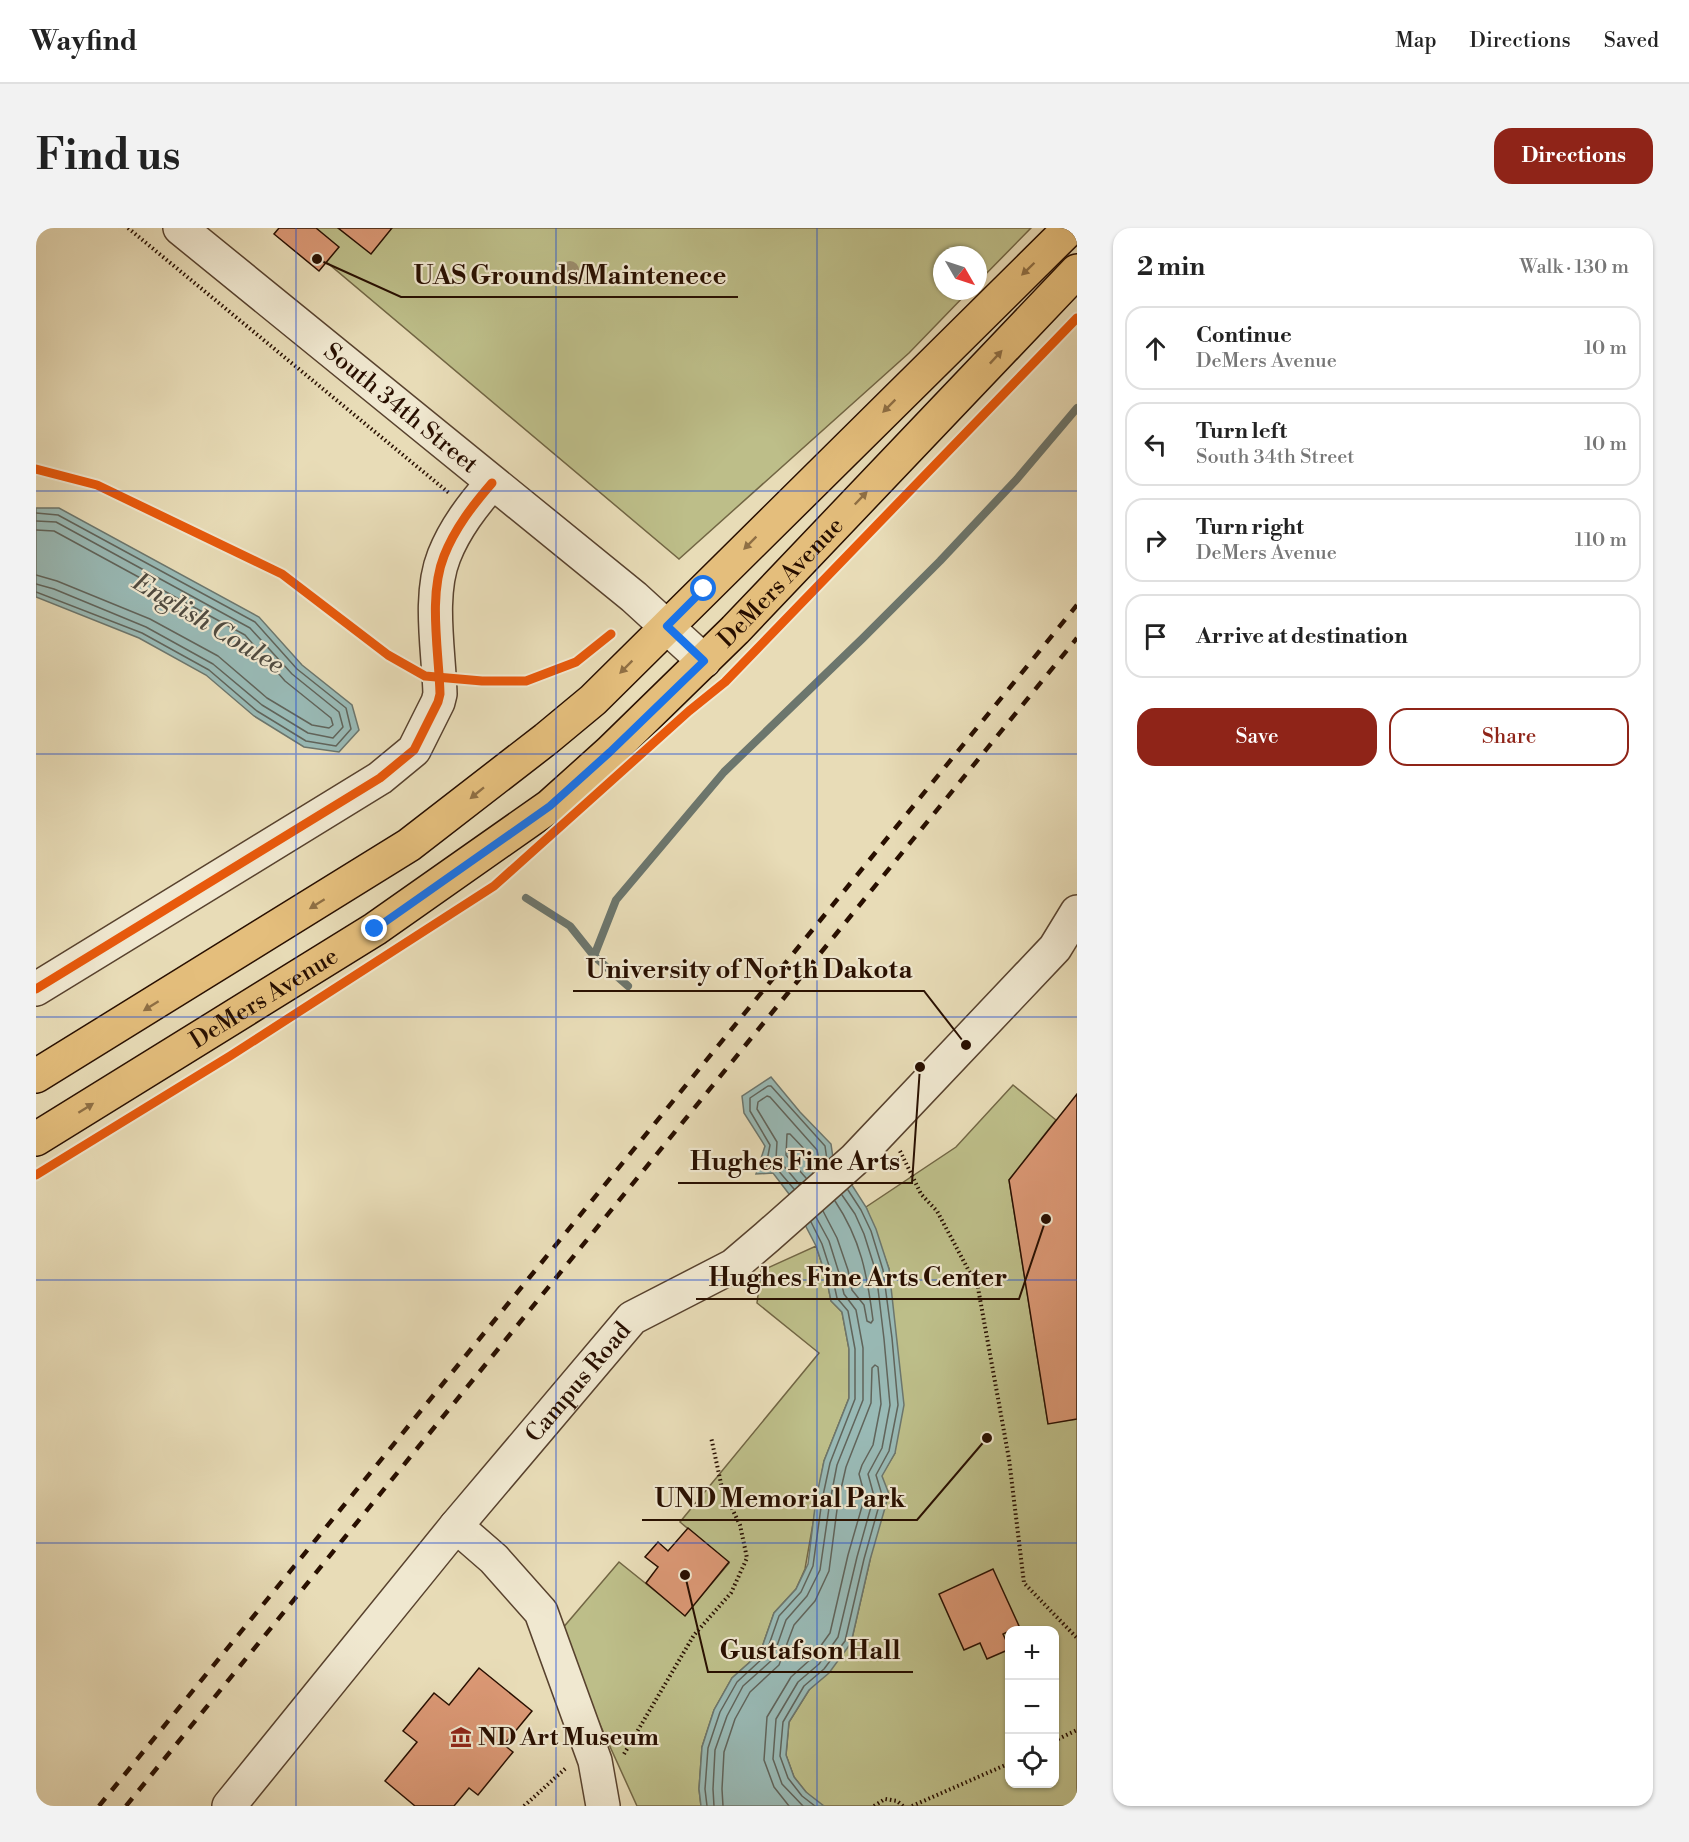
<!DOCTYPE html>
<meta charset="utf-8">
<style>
body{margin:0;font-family:"Libre Bodoni",serif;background:#f2f2f2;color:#222}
.controls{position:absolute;right:18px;bottom:18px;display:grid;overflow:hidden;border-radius:12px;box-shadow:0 2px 4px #0004}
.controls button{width:54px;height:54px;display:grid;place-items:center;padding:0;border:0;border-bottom:2px solid #e0e0e0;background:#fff;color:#222;font:30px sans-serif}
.compass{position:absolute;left:897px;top:18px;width:54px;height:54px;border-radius:50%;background:#fff;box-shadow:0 2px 4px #0004;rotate:129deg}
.stop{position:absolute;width:18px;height:18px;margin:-14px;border:4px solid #1a73e8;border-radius:50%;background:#fff}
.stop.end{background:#1a73e8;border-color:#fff;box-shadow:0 2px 6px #0008}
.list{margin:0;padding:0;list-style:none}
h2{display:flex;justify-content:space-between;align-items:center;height:78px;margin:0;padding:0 24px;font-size:26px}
h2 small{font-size:20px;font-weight:400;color:#767676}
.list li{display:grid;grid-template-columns:39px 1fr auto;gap:18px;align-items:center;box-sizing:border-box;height:84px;margin:0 12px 12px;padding:0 12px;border:2px solid #e0e0e0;border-radius:18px}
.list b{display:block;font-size:22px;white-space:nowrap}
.list p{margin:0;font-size:20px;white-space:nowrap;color:#767676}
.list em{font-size:20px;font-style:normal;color:#767676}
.actions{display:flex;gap:12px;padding:18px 24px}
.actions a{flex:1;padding:14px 0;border:2px solid #8f2418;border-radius:18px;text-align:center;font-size:21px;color:#8f2418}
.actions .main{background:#8f2418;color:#fff}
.icon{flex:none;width:33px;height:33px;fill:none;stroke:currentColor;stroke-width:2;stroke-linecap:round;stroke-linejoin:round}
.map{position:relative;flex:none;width:1041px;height:1578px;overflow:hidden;border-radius:18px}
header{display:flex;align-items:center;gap:36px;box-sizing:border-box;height:84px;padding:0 30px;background:#fff;border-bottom:2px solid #e0e0e0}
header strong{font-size:28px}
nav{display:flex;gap:33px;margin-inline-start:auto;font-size:21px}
.intro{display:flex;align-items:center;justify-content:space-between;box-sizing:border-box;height:144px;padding:0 36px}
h1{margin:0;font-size:42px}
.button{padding:15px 27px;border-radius:18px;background:#8f2418;color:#fff;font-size:21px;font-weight:700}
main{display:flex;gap:36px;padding:0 36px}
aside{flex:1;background:#fff;border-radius:18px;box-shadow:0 2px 4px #0004}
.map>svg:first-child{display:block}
.green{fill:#bdbe89;stroke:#726644;stroke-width:1.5;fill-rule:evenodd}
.water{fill:#99bab6;stroke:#6c766d;stroke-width:1.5}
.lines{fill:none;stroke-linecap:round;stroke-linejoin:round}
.shore{stroke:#60645b;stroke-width:1.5}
.stream{stroke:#6c766d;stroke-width:8}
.building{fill:#db9875;stroke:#280f00;stroke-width:1.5}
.minor-casing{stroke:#58422e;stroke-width:36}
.major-casing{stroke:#280f00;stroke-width:36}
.path{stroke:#280f00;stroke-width:4;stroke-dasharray:1.5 3;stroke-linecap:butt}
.minor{stroke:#f0e8d0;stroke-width:33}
.major{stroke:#e4be7c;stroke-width:33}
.rail{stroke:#280f00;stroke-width:4.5;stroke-dasharray:10 10;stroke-linecap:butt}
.cycleway-casing{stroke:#f0e8d0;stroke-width:13}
.cycleway{stroke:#e8590c;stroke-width:9}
.tree{fill:#9b8d6d}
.oneway{fill:#8f6f44}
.route{stroke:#1a73e8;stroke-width:8}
.grid{fill:none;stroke:#1d4ed8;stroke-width:1.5;stroke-opacity:0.55}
.labels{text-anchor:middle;stroke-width:4.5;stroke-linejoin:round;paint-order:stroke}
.street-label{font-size:24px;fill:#280f00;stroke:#f0e8d0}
.poi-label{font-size:24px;font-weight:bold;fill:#280f00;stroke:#f0e8d0;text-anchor:start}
.water-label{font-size:26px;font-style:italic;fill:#504b40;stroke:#f0e8d0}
.leader{fill:none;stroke:#280f00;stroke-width:2}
.callout-dot{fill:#280f00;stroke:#f0e8d0;stroke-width:2}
.callout-label{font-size:26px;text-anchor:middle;font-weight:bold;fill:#280f00;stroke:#f0e8d0;stroke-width:4.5;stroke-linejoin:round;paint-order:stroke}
</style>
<header>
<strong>Wayfind</strong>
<nav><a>Map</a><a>Directions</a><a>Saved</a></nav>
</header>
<div class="intro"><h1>Find us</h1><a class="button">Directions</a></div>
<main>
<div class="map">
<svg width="1041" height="1578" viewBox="0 0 1041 1578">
<rect width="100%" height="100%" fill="#e8dcb7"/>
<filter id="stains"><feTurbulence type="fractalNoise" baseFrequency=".00333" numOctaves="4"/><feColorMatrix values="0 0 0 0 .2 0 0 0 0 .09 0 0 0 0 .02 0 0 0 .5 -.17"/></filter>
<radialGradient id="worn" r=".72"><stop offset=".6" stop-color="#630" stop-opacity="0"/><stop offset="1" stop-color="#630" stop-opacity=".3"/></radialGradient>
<g class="green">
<path d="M 250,0 L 995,0 L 942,54 L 942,27 L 906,27 L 906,63 L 933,63 L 873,125 L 643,331 Z"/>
<path d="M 977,857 L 1020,892 L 973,952 L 1012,1195 L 1041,1191 L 1041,1578 L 781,1578 L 758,1549 L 750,1527 L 753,1494 L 773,1462 L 815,1415 L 834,1332 L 845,1248 L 859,1225 L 853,1041 L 830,979 L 920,919 ZM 974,1402 L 1018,1402 L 1018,1556 L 974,1556 Z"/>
<path d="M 780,1018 L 790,1048 L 795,1073 L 806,1084 L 813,1121 L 813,1170 L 788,1233 L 769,1341 L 760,1361 L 738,1385 L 724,1425 L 696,1450 L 678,1482 L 666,1519 L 663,1561 L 665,1578 L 601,1578 L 546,1457 L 526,1401 L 583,1334 L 649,1387 L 693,1335 L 644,1294 L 783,1125 L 721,1075 L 725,1043 Z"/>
</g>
<g class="water">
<path d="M 0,280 L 23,280 L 223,389 L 266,437 L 316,477 L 323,502 L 303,524 L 268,519 L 218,488 L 170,447 L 103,410 L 0,369 Z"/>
<path d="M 735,849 L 764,884 L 795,916 L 798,937 L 814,954 L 830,979 L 840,1001 L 853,1041 L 868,1177 L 859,1225 L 846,1248 L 853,1266 L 834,1332 L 815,1415 L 793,1445 L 773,1462 L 753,1494 L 750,1527 L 758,1549 L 770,1564 L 788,1578 L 665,1578 L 663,1561 L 666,1519 L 678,1482 L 696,1450 L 724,1425 L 738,1385 L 760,1361 L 772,1336 L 780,1271 L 788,1233 L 813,1170 L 813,1121 L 806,1084 L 795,1073 L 790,1048 L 780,1018 L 753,966 L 737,945 L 720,946 L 729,918 L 708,885 L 706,868 Z"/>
</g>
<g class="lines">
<g class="shore">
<path d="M 0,285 L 22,287 L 219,394 L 261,441 L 310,480 L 315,501 L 300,518 L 270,513 L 221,483 L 173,442 L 106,405 L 0,364"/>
<path d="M 0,293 L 20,294 L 214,400 L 256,446 L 303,484 L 307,499 L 297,510 L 272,505 L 226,477 L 177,436 L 110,399 L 18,361 L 0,356"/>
<path d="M 0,302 L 18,303 L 209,407 L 249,453 L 295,490 L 297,497 L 293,500 L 276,497 L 231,470 L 182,428 L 114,391 L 21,353 L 0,347"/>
<path d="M 770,950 L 750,927 L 751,906 L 754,906 L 773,926 L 777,945"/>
<path d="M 763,956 L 747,937 L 740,931 L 741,914 L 721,881 L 722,874 L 731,868 L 734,869 L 781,922 L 784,938"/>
<path d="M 758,961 L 741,941 L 730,938 L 734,917 L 714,883 L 714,870 L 732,858 L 735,858 L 789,918 L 791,932"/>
<path d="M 787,983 L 801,1010 L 812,1042 L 816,1062 L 828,1077 L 831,1093 L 835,1095 L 837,1092 C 831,1046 825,1012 799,973"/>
<path d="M 671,1578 L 669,1561 L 672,1520 L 684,1484 L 701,1454 L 729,1428 L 743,1388 L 765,1364 L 777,1338 L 786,1272 L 794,1235 L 819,1171 L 819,1121 L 812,1083 L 801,1070 L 796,1047 L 786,1016 L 775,994"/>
<path d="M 678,1578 L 677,1561 L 679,1522 L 691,1488 L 707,1458 L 736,1432 L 750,1392 L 771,1368 L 784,1342 L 794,1273 L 801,1237 L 827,1172 L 827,1120 L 820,1082 L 808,1066 L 803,1045 L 793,1013 L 780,989"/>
<path d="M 687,1578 L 686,1561 L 688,1524 L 699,1491 L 714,1464 L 743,1437 L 758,1397 L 779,1373 L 793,1343 L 802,1274 L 810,1239 L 835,1175 L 836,1140 L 839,1137 L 842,1139 L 845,1176 L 837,1217 L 826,1237 L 823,1246 L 829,1268 L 812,1327 L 794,1405 L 776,1430 L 755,1449 L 731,1489 L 728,1532 L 738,1559 L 753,1578"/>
<path d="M 767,1578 L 746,1556 L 737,1531 L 740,1491 L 762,1454 L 783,1436 L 802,1409 L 821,1329 L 838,1268 L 832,1246 L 846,1220 L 854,1177 L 848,1111 L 840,1044 L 828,1006 L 819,986 L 806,967"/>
<path d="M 779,1578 L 766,1568 L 752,1550 L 744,1528 L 747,1494 L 768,1458 L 788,1441 L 809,1413 L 828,1331 L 846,1267 L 840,1247 L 853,1223 L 862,1177 L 856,1110 L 847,1042 L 835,1003 L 825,982 L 812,962"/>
</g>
<g class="stream">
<path d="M 490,670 L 534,698 L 558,728 L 592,758"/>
<path d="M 558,728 L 580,672 L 688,544 L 826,411 L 904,333 L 981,251 L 1041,180"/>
</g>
</g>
<g class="building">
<path d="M 243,0 L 280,0 L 303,19 L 283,43 L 238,6 Z"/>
<path d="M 302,0 L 356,0 L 335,26 Z"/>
<path d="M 1041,866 L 1041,1191 L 1012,1196 L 973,952 Z"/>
<path d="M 652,1300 L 693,1334 L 649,1388 L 610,1355 L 622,1339 L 609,1329 L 622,1314 L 632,1323 Z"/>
<path d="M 957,1341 L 983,1398 L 967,1406 L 974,1421 L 951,1431 L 944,1415 L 928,1422 L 903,1366 Z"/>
<path d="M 443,1440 L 496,1483 L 468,1517 L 477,1524 L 442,1567 L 433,1560 L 418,1578 L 379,1578 L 349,1553 L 381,1514 L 367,1503 L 398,1465 L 413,1477 Z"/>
</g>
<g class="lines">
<defs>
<g id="minor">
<path id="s1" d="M 144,0 L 598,369 L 668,433"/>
<path d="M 0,761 L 344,550 L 378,522 L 402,474 L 404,466 C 403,424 392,368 408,328 C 419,300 437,277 456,255"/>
<path d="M 420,1298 L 458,1331 L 505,1384 L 559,1533 L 567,1578"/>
<path id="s2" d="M 193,1578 L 420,1298 L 596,1090 L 697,1038 L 731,1009 L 819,931 L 1019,720 L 1041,684"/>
</g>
<g id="major">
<path d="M 0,848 L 373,617 L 510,511 L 557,472 L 1034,0"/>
<path id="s3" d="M 0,911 L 339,701 L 514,578 L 574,524 L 699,402 L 1041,43"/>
</g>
</defs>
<use href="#minor" class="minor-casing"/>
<use href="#major" class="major-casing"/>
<g class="path">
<path d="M 92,0 L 413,265"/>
<path d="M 864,923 L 885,966 L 901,983 L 942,1060 L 973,1231 L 988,1355 L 1041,1410"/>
<path d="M 1018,1513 L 1041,1502"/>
<path d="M 588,1526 L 658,1407 L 695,1365 L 711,1330 L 704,1297 L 686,1260 L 675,1209"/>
<path d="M 488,1578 L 530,1540"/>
<path d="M 838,1578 L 849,1571 L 861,1573 L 867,1578"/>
<path d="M 876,1578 L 974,1535"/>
</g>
<use href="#minor" class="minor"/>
<use href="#major" class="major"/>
<g class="rail">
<path d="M 63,1578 L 1041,377"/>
<path d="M 90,1578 L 1041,410"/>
</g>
<defs>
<g id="cycleway">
<path d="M 0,241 L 61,257 L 246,346 L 352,427 L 389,448 L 446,453 L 490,453 L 540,434 L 575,406"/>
<path d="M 0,761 L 344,550 L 378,522 L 402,474 L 404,466 C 403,424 392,368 408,328 C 419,300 437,277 456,255"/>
<path d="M 0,947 L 194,828 L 458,658 L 653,483 L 689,454 L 1041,90"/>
</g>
</defs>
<use href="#cycleway" class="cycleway-casing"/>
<use href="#cycleway" class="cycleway"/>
</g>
<circle class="tree" cx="534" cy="42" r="9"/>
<defs><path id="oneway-solid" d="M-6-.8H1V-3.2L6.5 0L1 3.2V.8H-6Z" transform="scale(1.5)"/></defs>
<g class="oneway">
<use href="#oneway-solid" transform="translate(992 41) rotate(136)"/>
<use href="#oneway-solid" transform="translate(960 129) rotate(-47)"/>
<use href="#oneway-solid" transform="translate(853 178) rotate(135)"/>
<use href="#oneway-solid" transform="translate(825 270) rotate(-46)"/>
<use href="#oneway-solid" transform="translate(714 315) rotate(135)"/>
<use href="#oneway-solid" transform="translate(590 439) rotate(135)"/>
<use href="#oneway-solid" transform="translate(441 565) rotate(141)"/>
<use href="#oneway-solid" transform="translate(281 676) rotate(148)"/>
<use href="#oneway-solid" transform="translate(115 778) rotate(148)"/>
<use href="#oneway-solid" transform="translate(50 880) rotate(-32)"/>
</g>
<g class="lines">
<path class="route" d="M 339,701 L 514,578 L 574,524 L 668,433 L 631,398 L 668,361"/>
</g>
<path class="grid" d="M 260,0 L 260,1578M 520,0 L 520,1578M 781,0 L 781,1578M 0,263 L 1041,263M 0,526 L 1041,526M 0,789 L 1041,789M 0,1052 L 1041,1052M 0,1315 L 1041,1315"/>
<defs>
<symbol id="museum-bare" viewBox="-9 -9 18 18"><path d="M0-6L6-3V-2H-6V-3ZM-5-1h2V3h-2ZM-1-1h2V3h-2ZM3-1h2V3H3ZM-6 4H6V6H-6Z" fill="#8f2418" stroke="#f0e8d0" stroke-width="2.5" paint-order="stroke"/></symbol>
</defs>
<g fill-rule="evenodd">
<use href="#museum-bare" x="410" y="1494" width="30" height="30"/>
</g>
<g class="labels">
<g class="street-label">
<text dy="8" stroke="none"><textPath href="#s1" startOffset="285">South 34th Street</textPath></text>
<text dy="8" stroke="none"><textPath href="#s3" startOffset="934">DeMers Avenue</textPath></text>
<text dy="8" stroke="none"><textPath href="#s3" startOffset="268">DeMers Avenue</textPath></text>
<text dy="8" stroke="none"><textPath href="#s2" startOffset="549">Campus Road</textPath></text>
</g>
<g class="poi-label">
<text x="442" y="1517">ND Art Museum</text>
</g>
<g class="water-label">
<text transform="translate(173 395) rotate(31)" y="9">English Coulee</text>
</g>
</g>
<path class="leader" d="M281 31L365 69H702M930 817L888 763H537M884 839L876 955H642M1010 991L983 1071H660M951 1210L881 1292H606M649 1347L672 1444H877"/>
<g class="callout-dot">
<circle cx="281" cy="31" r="6"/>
<circle cx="930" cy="817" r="6"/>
<circle cx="884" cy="839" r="6"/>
<circle cx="1010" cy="991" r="6"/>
<circle cx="951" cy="1210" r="6"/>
<circle cx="649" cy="1347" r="6"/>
</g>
<g class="callout-label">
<text x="534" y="56">UAS Grounds/Maintenece</text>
<text x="713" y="750">University of North Dakota</text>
<text x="759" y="942">Hughes Fine Arts</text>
<text x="822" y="1058">Hughes Fine Arts Center</text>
<text x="744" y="1279">UND Memorial Park</text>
<text x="774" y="1431">Gustafson Hall</text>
</g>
<rect width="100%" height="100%" filter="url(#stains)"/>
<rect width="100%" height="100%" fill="url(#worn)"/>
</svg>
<div class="controls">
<button>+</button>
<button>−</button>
<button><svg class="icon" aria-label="locate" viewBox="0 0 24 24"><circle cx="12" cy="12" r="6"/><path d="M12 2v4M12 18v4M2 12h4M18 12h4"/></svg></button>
</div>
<svg class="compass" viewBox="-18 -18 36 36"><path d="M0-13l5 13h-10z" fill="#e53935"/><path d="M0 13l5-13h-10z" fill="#767676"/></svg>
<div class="stop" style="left:668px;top:361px"></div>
<div class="stop end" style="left:339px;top:701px"></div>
</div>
<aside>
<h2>2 min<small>Walk · 130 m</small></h2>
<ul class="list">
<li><svg class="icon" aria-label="ahead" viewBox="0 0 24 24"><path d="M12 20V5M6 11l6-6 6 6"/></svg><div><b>Continue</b><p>DeMers Avenue</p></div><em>10 m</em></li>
<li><svg class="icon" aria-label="left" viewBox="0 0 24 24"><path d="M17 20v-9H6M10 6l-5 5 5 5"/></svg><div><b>Turn left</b><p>South 34th Street</p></div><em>10 m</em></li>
<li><svg class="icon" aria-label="right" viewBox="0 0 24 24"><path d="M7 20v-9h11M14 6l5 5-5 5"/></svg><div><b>Turn right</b><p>DeMers Avenue</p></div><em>110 m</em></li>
<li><svg class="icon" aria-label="arrive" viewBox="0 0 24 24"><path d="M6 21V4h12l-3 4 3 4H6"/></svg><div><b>Arrive at destination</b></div></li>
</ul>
<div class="actions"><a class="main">Save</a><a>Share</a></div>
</aside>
</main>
